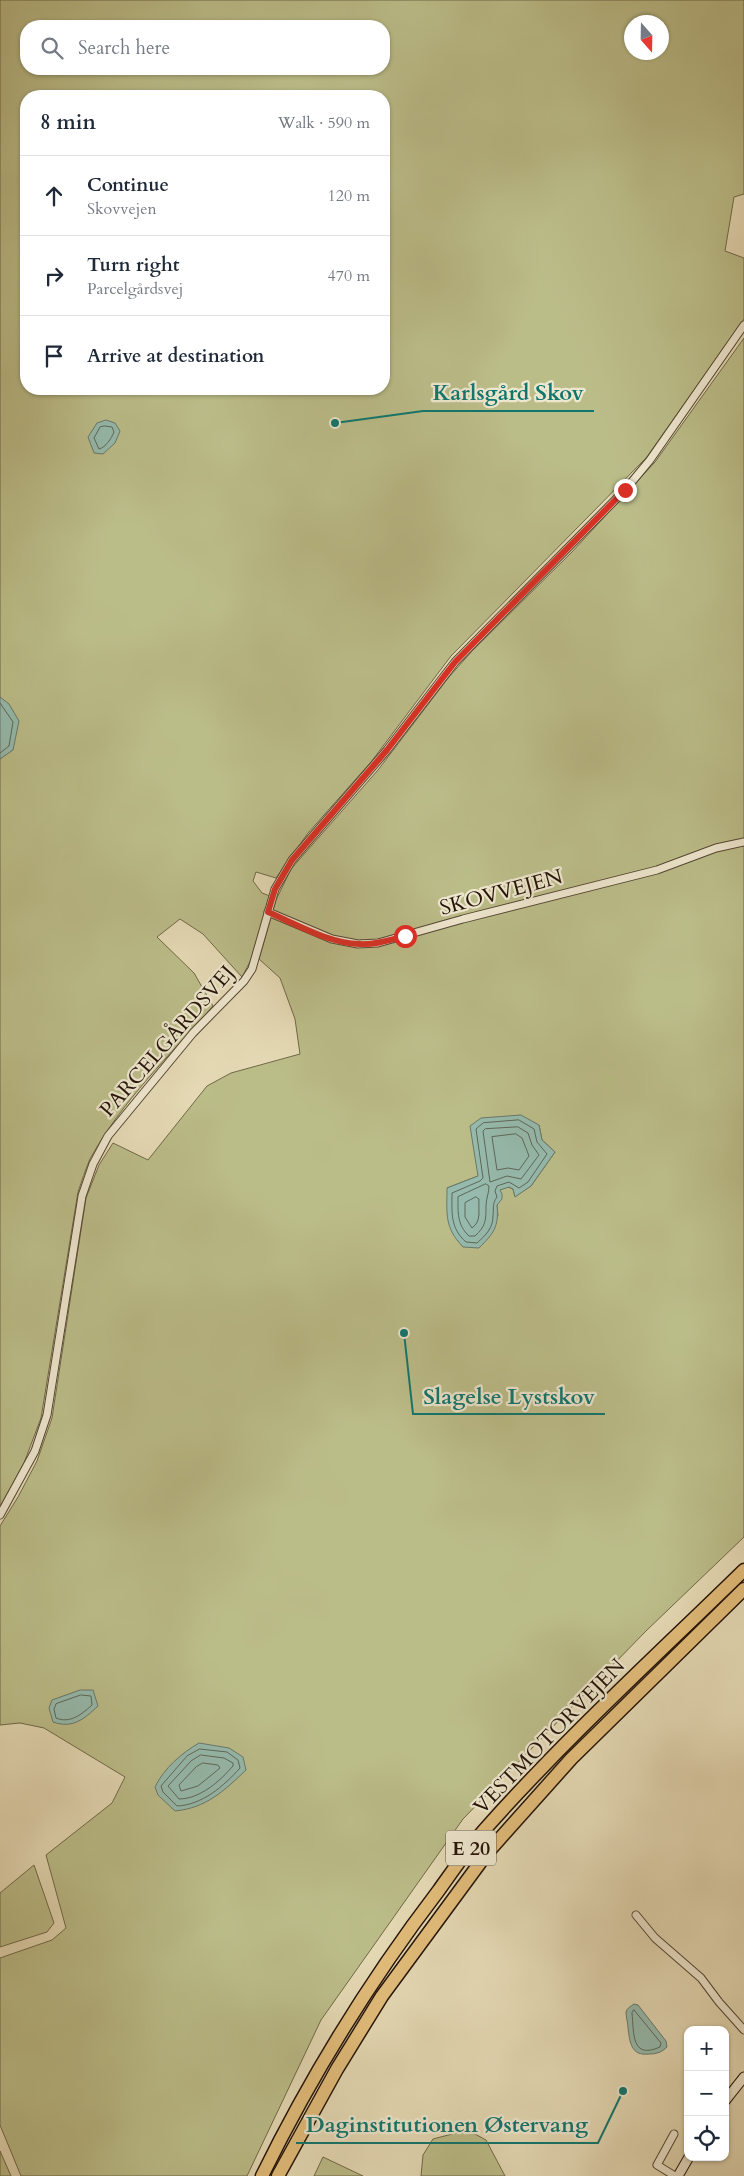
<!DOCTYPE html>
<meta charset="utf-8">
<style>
body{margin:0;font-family:Cardo,serif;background:#f2f2f3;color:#1f2937}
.controls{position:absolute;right:15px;bottom:15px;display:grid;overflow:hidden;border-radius:10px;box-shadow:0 1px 4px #0004}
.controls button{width:45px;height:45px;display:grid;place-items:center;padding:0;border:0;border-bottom:1px solid #e0e1e3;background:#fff;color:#1f2937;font:25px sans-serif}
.compass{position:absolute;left:624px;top:15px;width:45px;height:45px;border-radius:50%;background:#fff;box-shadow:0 1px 4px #0004;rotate:160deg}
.stop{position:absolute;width:15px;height:15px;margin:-11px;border:4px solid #d93025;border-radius:50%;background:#fff}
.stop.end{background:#d93025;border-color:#fff;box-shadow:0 1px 5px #0008}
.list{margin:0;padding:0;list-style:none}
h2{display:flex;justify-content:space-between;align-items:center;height:65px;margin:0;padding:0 20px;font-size:21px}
h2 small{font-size:16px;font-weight:400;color:#747a83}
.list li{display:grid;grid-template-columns:32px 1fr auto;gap:15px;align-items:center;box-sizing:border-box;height:80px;padding:0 20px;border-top:1px solid #e0e1e3}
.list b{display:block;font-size:19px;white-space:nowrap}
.list p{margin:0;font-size:16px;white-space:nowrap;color:#747a83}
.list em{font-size:16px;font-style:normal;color:#747a83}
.icon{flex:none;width:28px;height:28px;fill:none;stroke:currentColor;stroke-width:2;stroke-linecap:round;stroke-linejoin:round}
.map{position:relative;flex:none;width:744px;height:2176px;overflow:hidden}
.search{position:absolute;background:#fff;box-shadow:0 1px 4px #0004;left:20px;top:20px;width:370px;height:55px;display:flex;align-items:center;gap:12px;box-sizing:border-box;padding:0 18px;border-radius:20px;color:#747a83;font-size:19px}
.panel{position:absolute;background:#fff;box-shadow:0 1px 4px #0004;left:20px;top:90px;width:370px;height:305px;border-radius:20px}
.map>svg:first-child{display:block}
.green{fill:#bbbd89;stroke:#706848;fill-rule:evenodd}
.water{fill:#96bbae;stroke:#68786b}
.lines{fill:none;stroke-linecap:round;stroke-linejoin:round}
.shore{stroke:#5d675a;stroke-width:1}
.minor-casing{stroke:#544532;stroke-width:9}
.secondary-casing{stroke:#241307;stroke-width:11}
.motorway-casing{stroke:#241307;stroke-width:15}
.minor{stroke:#eee7cf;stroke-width:7}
.secondary{stroke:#eee7cf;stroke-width:9}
.motorway{stroke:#e2bd7a;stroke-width:12}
.route{stroke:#d93025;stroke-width:6}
.labels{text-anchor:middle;stroke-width:4.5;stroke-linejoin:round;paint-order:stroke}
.shield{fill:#eee7cf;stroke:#615343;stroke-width:1}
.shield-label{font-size:20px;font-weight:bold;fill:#241307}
.street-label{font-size:21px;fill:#241307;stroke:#eee7cf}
.leader{fill:none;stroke:#0f766e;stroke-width:2}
.callout-dot{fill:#0f766e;stroke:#eee7cf;stroke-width:2}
.callout-label{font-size:22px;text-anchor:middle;font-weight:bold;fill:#0f766e;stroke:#eee7cf;stroke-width:4.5;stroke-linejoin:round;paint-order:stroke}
</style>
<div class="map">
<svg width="744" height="2176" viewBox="0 0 744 2176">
<rect width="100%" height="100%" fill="#e5dab5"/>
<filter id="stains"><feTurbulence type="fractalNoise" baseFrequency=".004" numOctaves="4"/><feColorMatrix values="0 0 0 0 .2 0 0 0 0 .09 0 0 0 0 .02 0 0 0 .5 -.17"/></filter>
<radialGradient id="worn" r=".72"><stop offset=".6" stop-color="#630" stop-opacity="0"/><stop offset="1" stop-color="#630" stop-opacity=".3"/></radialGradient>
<g class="green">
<path d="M 0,0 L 744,0 L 744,194 L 734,197 L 725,251 L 744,258 L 744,319 L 646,458 L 451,656 L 371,762 L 308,833 L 276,878 L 256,872 L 253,881 L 262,893 L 270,896 L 253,956 L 242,977 L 203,934 L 180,919 L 157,937 L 194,973 L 213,1006 C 171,1054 121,1102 90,1159 C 85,1170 82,1181 78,1192 L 41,1418 L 24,1463 L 0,1509 ZM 632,22 L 662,22 L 662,52 L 632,52 ZM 26,26 L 384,26 L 384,69 L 26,69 ZM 26,96 L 384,96 L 384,389 L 26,389 Z"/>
<path d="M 744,338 L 744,1537 L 646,1631 L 463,1819 L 321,2020 L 247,2176 L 21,2176 L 0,2125 L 0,1958 L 52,1940 L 66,1928 L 46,1855 L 112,1803 L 125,1777 L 44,1728 L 20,1723 L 0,1725 L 0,1526 L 18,1497 L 37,1461 L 52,1418 L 86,1198 L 99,1165 L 113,1143 L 148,1160 L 207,1086 L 231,1073 L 300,1054 L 295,1019 L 280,978 L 259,959 L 276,900 L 291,869 L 378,770 L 449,677 L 472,651 L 572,552 L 655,462 ZM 539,1125 L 542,1140 L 555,1152 L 531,1186 L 515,1196 L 513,1189 L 508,1187 L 499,1190 L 497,1205 L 498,1216 L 447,1188 L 478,1176 Z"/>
<path d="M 34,1865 L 54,1923 L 47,1932 L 0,1947 L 0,1893 Z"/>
<path d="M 456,2133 L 475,2134 L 486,2140 L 505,2176 L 421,2176 L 423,2155 L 433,2139 Z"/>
<path d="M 0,2151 L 11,2176 L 0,2176 Z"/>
<path d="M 323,2157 L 363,2176 L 314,2176 Z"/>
</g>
<g class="water">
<path d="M 106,420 L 115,423 L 120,431 L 115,443 L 103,454 L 94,453 L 88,437 L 97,423 Z"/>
<path d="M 0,697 L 9,704 L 19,721 L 13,750 L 0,759 Z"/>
<path d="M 521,1115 L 539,1125 L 542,1140 L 555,1152 L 531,1186 L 515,1197 L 513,1189 L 509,1187 L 500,1190 L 502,1194 L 502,1199 L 497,1205 C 499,1227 494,1233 479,1248 L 463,1247 C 444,1227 447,1214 447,1188 L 478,1176 L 470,1126 L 481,1118 Z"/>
<path d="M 80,1690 L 93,1690 L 98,1706 C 84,1719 73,1729 53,1722 L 49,1708 L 52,1700 Z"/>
<path d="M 199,1743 L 229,1748 L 243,1757 L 246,1770 C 224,1791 206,1808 175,1811 L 158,1795 L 155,1787 C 164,1768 182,1753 199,1743 Z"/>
<path d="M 634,2004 L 638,2005 L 666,2041 L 667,2047 C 662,2052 657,2054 649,2054 C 631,2056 630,2043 628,2028 C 628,2023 626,2017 626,2012 C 627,2008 631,2006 634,2004 Z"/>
</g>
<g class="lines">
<g class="shore">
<path d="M 105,426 L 112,427 L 114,432 C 111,439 106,447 99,449 L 94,438 L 100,427 Z"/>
<path d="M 0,703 L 13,722 L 9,746 L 0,753"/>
<path d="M 519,1120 L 534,1129 L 537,1142 L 547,1154 L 528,1182 L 519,1188 L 509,1182 L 497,1186 L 495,1191 L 497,1197 C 492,1204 494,1207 493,1216 C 493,1228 486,1235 477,1243 L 466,1242 C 450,1228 452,1213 452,1193 L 480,1181 L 483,1178 L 476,1129 L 483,1123 Z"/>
<path d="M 518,1127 L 528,1133 L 532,1145 L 539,1155 L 521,1179 L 507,1176 L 490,1182 L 483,1131 L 485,1129 Z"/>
<path d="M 516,1134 L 522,1138 L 529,1156 L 519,1170 L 508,1168 L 497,1170 L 492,1137 Z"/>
<path d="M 486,1184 L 489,1186 C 489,1193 486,1199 486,1206 C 486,1220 486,1226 475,1236 L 469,1236 C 457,1225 458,1212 458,1197 Z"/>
<path d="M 476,1197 L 479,1199 C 478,1210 482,1221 472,1228 L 465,1217 L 465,1203 Z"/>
<path d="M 81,1695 L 91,1696 L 92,1705 C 82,1714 70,1724 56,1718 L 54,1709 L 56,1704 Z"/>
<path d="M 200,1749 L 227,1752 L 238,1760 L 240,1768 C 224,1786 202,1805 177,1806 L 163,1792 L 161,1786 L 187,1756 Z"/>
<path d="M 201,1755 L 224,1758 L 233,1763 L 233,1766 C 220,1781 200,1799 179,1799 L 168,1786 L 191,1761 Z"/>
<path d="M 203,1763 L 218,1765 L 220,1768 L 198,1786 L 181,1791 L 179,1785 L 196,1767 Z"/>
<path d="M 634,2010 L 661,2043 L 660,2047 C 631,2060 634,2033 632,2013 Z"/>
</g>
<defs>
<g id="minor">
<path d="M 268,912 L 332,939 L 358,944 L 378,943 L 463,919 L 657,870 L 716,848 L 744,842"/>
<path d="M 0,1515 L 35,1451 L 47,1415 L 82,1196 L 93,1164 L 108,1136 L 193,1033 L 244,981 L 252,969 L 275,889 L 292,860 L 387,750 L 455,662 L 625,490 L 650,460 L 744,325"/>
<path d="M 636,1915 L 655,1938 L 701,1978 L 719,2002 L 744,2030"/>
<path d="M 674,2134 L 657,2165 L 675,2176"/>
</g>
<g id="secondary">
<path d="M 725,2101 L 744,2077"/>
<path d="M 678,2176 L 689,2157"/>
</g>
<g id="motorway">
<path d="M 262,2176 C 311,2076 371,1979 439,1890 C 454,1869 469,1847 486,1828 C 567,1737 657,1655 744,1570"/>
<path d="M 278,2176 L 337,2069 L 382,1996 L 488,1852 L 571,1759 L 744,1589"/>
</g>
</defs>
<use href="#minor" class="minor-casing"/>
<use href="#secondary" class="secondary-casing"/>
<use href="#motorway" class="motorway-casing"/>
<use href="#minor" class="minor"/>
<use href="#secondary" class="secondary"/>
<use href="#motorway" class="motorway"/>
</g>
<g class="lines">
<path class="route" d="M 405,936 C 390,940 375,945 359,944 C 328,943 296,924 268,912 L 275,889 L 292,860 L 387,750 L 455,662 L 625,490"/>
</g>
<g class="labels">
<rect class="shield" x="446" y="1830.5" width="50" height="35" rx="4"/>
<g class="shield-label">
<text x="471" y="1855">E 20</text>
</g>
<g class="street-label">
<text transform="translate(501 892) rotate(-15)" y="7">SKOVVEJEN</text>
<text transform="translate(167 1041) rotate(-49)" y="7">PARCELGÅRDSVEJ</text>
<text transform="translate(549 1736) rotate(-46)" y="7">VESTMOTORVEJEN</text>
</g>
</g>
<path class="leader" d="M335 423L423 411H594M404 1333L413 1414H605M623 2091L598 2143H296"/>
<g class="callout-dot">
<circle cx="335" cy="423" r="5"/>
<circle cx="404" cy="1333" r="5"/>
<circle cx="623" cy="2091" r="5"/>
</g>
<g class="callout-label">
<text x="508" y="400">Karlsgård Skov</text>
<text x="509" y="1404">Slagelse Lystskov</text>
<text x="447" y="2132">Daginstitutionen Østervang</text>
</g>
<rect width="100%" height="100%" filter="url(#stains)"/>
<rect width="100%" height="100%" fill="url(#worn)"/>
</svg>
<div class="controls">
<button>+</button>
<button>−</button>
<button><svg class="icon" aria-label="locate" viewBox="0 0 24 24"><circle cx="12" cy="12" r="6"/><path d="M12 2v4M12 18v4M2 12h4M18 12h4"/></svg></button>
</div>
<svg class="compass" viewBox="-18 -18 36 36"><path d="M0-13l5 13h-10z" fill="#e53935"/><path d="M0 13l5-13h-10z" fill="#747a83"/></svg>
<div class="stop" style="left:405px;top:936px"></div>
<div class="stop end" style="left:625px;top:490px"></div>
<div class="search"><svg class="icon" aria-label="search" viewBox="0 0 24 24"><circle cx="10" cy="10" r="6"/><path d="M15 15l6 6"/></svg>Search here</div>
<section class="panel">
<h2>8 min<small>Walk · 590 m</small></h2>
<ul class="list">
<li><svg class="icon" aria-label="ahead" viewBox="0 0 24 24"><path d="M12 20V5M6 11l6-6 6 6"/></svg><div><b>Continue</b><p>Skovvejen</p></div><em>120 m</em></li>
<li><svg class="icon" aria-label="right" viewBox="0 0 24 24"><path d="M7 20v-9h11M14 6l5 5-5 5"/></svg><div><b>Turn right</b><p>Parcelgårdsvej</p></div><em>470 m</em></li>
<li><svg class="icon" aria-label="arrive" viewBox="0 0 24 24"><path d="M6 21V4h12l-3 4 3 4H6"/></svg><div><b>Arrive at destination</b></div></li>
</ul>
</section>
</div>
